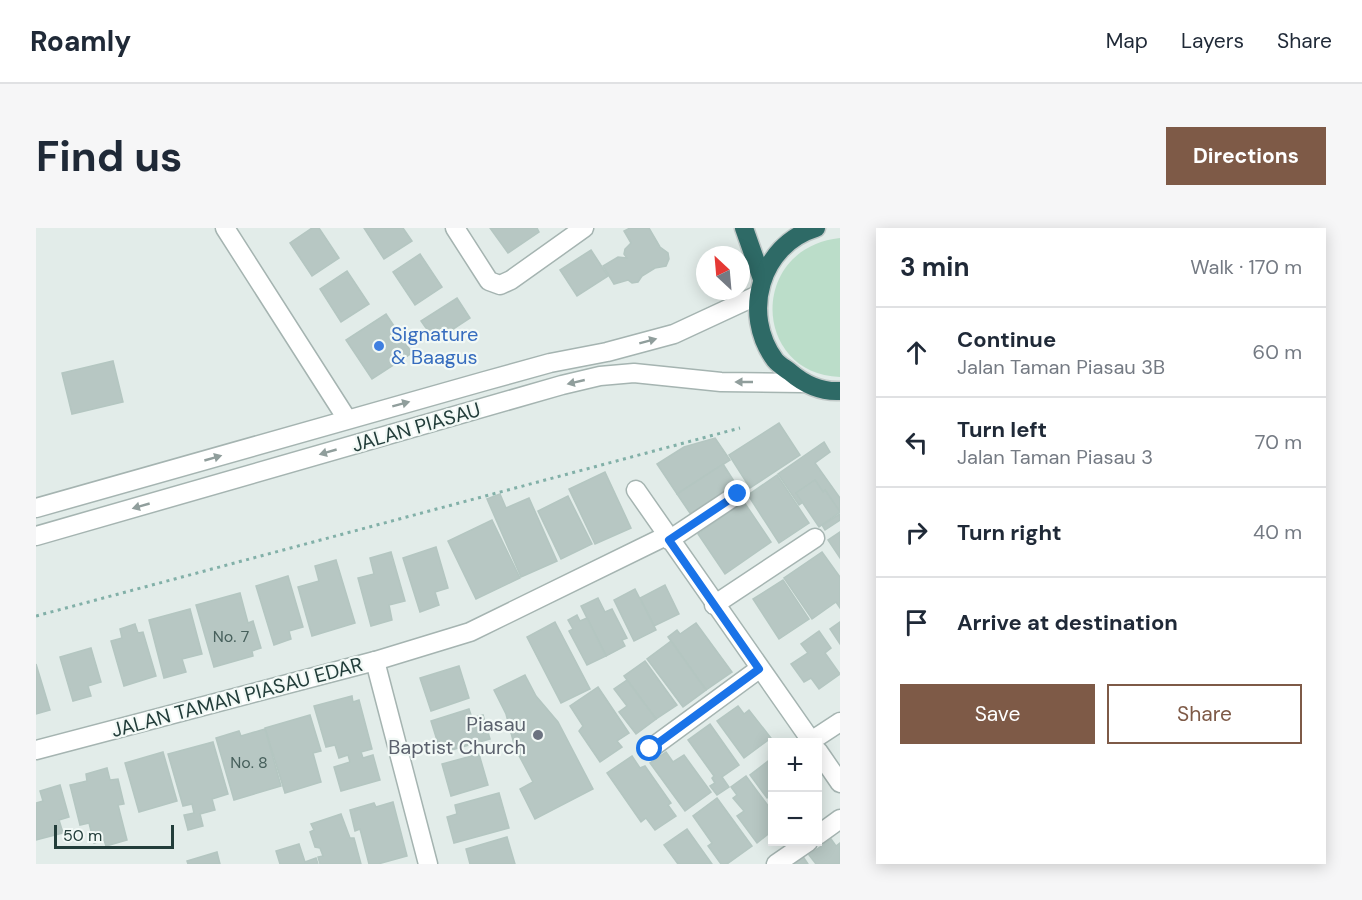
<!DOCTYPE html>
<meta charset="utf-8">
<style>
body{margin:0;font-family:"DM Sans",sans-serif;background:#f6f6f7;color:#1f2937}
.controls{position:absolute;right:18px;bottom:18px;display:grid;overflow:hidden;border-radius:0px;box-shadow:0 3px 15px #0003}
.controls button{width:54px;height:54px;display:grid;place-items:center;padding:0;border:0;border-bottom:2px solid #e0e1e3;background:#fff;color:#1f2937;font:30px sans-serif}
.compass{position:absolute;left:660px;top:18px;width:54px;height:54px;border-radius:50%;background:#fff;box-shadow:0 3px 15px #0003;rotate:334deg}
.scale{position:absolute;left:18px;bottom:15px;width:120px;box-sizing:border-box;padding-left:6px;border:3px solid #223d3a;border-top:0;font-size:16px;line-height:21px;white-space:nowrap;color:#223d3a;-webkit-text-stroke:4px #f2f9f6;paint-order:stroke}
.stop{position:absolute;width:18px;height:18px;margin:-14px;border:4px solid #1a73e8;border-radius:50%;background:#fff}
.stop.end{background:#1a73e8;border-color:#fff;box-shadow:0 2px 6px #0008}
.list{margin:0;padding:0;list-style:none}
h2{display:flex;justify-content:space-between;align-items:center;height:78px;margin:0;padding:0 24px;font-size:26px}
h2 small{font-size:20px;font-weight:400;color:#747a83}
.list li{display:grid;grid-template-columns:39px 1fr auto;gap:18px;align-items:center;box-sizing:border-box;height:90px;padding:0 24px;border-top:2px solid #e0e1e3}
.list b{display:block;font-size:22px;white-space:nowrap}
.list p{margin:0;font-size:20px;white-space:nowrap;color:#747a83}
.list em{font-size:20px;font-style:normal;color:#747a83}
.actions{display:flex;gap:12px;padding:18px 24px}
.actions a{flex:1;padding:14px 0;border:2px solid #7e5a47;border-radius:0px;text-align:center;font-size:21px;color:#7e5a47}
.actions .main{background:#7e5a47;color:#fff}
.icon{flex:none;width:33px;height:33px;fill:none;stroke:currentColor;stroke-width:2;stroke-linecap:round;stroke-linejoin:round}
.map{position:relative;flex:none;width:804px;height:636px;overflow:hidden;border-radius:0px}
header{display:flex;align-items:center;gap:36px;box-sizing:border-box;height:84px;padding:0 30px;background:#fff;border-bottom:2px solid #e0e1e3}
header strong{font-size:28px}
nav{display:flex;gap:33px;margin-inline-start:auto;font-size:21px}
.intro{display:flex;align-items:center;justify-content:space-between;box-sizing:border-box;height:144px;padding:0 36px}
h1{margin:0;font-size:42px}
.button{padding:15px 27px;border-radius:0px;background:#7e5a47;color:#fff;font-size:21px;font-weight:700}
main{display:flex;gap:36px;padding:0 36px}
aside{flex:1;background:#fff;border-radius:0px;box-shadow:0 3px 15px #0003}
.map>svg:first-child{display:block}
.green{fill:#bbddc9}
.building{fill:#b7c7c3;stroke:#b4c6c1;stroke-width:1.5}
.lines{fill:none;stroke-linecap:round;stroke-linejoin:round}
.minor-casing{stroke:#a5b4b1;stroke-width:21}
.highway-casing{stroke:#c1c9c8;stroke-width:21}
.path{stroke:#82b0a8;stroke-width:3;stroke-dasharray:3 4.5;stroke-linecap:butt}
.minor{stroke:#fff;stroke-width:18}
.highway{stroke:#2e6a66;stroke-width:18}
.oneway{fill:#909e9c}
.route{stroke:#1a73e8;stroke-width:8}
.shop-dot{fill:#3f7fe0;stroke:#f2f9f6;stroke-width:2}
.worship-dot{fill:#6b7280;stroke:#f2f9f6;stroke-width:2}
.labels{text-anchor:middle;stroke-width:4.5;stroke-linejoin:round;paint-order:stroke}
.number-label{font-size:16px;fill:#47605c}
.shop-label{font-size:20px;fill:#366cbe;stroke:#f2f9f6;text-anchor:start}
.street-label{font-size:20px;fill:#223d3a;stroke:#f2f9f6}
.worship-label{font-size:20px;fill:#5b616d;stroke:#f2f9f6;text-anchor:end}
</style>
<header>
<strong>Roamly</strong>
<nav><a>Map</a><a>Layers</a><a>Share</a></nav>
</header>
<div class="intro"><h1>Find us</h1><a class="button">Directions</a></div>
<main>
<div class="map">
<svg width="804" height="636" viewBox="0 0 804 636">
<rect width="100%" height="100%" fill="#e2ece9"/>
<path class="green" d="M 804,10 L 804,149 C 716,146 712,20 804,10 Z"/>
<g class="building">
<path d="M 276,0 L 283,0 L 303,30 L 276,48 L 254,15 Z"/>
<path d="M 328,0 L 367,0 L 376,13 L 348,31 Z"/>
<path d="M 454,0 L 501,0 L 503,4 L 472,25 Z"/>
<path d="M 594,0 L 613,0 L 624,19 L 632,25 L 633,31 L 630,38 L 619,40 L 606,48 L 602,54 L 596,55 L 592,52 L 578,56 L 567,38 L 582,29 L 591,30 L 588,26 L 589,21 L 595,15 L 588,3 Z"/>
<path d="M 555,22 L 572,48 L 541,68 L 524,42 Z"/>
<path d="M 384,26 L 406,59 L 379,77 L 357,44 Z"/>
<path d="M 311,43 L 333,76 L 305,94 L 284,61 Z"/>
<path d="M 421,70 L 434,90 L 399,113 L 385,93 Z"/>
<path d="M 350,86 L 376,125 L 336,151 L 310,112 Z"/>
<path d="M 77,133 L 87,174 L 36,186 L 26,145 Z"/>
<path d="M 743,195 L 764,227 L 714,260 L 693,227 Z"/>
<path d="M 679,210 L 694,232 L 641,266 L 621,236 L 648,219 Z"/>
<path d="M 788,214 L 794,224 L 779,235 L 804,270 L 804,284 L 789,262 L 787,264 L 779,252 L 760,265 L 767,274 L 763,277 L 742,246 Z"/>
<path d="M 687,236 L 703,261 L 658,291 L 641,266 Z"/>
<path d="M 569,244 L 595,300 L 559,316 L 533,261 Z"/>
<path d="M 741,247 L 773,295 L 743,315 L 712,267 Z"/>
<path d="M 779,252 L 787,264 L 789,262 L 804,284 L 783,299 L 760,265 Z"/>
<path d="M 464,266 L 470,280 L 493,270 L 521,333 L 485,349 L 451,271 Z"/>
<path d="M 532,268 L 556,316 L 525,331 L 502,283 Z"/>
<path d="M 708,274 L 735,314 L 689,346 L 662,306 Z"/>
<path d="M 804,286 L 804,292 L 789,302 L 786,297 Z"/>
<path d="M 456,292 L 484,350 L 440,371 L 412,313 Z"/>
<path d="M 804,304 L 804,330 L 792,312 Z"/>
<path d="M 400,319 L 412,360 L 399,364 L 403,377 L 384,384 L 367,330 Z"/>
<path d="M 355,324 L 369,373 L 353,377 L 356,392 L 335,398 L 322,350 L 338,346 L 334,330 Z"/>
<path d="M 786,324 L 804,349 L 804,380 L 800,374 L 776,391 L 748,350 Z"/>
<path d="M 300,332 L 319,395 L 276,408 L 262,359 L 283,353 L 279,338 Z"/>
<path d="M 252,348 L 267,399 L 253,403 L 255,411 L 238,417 L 220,358 Z"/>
<path d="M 747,352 L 773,391 L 743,411 L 717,371 Z"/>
<path d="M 629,357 L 643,386 L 618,398 L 604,370 Z"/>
<path d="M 599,361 L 620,402 L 598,413 L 578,372 Z"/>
<path d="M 204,365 L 212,395 L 217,393 L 225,420 L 216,423 L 217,428 L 178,439 L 160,377 Z"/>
<path d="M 562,370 L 569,384 L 576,381 L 591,410 L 586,412 L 589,418 L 570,428 L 545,378 Z"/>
<path d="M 154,381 L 166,426 L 146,431 L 150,444 L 128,450 L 113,392 Z"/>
<path d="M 541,387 L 544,393 L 551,390 L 570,428 L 551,437 L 533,403 L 537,401 L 532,392 Z"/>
<path d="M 519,394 L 554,461 L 525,475 L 491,409 Z"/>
<path d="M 804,394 L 804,416 L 794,401 Z"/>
<path d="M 660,395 L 696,444 L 670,462 L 632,409 L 641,402 L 644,406 Z"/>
<path d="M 99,396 L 102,405 L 107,404 L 120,448 L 88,458 L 75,413 L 86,410 L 84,401 Z"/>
<path d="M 783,403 L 795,420 L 789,425 L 804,446 L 783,461 L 775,450 L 768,454 L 755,436 L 772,425 L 765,416 Z"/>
<path d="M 635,413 L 670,462 L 647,479 L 611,431 Z"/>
<path d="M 55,420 L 65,454 L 52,458 L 55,468 L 37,473 L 24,429 Z"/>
<path d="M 609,433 L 641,477 L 620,491 L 588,448 Z"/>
<path d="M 0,436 L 14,482 L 0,486 Z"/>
<path d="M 423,438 L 433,470 L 395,483 L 384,450 Z"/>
<path d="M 489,447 L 500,468 L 522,494 L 557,561 L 499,591 L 484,561 L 497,554 L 479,520 L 470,486 L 458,462 Z"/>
<path d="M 591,452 L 620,491 L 600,506 L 583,484 L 591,478 L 578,461 Z"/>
<path d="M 562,459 L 593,505 L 581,513 L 586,519 L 564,534 L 543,503 L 547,498 L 534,478 Z"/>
<path d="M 316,468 L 317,474 L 323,472 L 336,521 L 325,524 L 327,530 L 337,527 L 344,552 L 305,563 L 298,539 L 314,534 L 312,527 L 303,530 L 299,517 L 290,519 L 278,478 Z"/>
<path d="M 702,478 L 708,486 L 713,482 L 735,510 L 708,530 L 681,493 Z"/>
<path d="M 433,481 L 436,490 L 447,487 L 454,511 L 405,525 L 395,493 Z"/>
<path d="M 274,487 L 285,523 L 277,525 L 285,554 L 249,565 L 229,500 Z"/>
<path d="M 674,496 L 703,537 L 686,549 L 693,559 L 681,567 L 674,558 L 679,555 L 676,550 L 678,548 L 652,512 Z"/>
<path d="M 229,501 L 245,558 L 198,572 L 180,510 L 203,503 L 205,508 Z"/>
<path d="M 177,514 L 192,566 L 176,571 L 179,582 L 164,586 L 167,598 L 152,602 L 148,587 L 158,585 L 156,576 L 147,578 L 132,526 Z"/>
<path d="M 127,524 L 141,573 L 103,584 L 89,535 Z"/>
<path d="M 630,524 L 637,534 L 648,527 L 675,564 L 649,583 L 614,535 Z"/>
<path d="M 443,526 L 452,557 L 415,568 L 406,536 Z"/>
<path d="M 596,528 L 604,540 L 609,538 L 635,575 L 632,577 L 640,588 L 619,602 L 610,590 L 605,594 L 571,545 Z"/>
<path d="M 736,530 L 736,566 L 731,570 L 714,547 Z"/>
<path d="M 71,540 L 74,552 L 82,551 L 88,576 L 82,577 L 91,612 L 70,618 L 68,612 L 58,615 L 53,595 L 44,597 L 34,557 L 51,553 L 50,546 Z"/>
<path d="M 710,548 L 736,583 L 736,603 L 721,615 L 701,588 L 708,583 L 697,570 L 701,567 L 695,559 Z"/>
<path d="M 24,557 L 33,589 L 23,592 L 27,605 L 0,612 L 0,575 L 7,573 L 4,563 Z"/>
<path d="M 463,565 L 473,600 L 418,615 L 411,589 L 421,586 L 419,577 Z"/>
<path d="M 681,570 L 716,618 L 691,636 L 685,636 L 672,618 L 676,615 L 657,588 Z"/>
<path d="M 357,574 L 371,628 L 342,636 L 333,636 L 324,601 L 319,603 L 314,582 L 338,575 L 340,579 Z"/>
<path d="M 305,586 L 314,610 L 318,610 L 325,636 L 284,636 L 282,629 L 287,628 L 284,620 L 279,619 L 274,604 L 278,602 L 275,596 Z"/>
<path d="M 651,601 L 676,636 L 642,636 L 628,617 Z"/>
<path d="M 471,609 L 479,636 L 434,636 L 430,621 Z"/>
<path d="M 795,611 L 800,618 L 804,615 L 804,636 L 780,636 L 773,627 Z"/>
<path d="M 263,616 L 269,634 L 280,630 L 282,636 L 244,636 L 240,623 Z"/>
<path d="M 181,624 L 184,636 L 152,636 L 151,633 Z"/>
<path d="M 766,627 L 772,636 L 753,636 Z"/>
</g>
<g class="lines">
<defs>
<g id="minor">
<path d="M 189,0 L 311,191"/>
<path d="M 419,0 L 453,53 L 464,57 L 475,52 L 548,0"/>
<path d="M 600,262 L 776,514"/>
<path d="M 0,280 L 449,153 L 514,135 L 571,124 L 638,106 L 722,67"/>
<path d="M 0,308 L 526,157 L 564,148 L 598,145 L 685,154 L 767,155"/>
<path d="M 633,312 L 702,266"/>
<path d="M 678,377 L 779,310"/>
<path d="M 339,433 L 392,636"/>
<path d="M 775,513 L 804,494"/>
<path d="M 614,521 L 723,441"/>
<path d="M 0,522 L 339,433 L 434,404 L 630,308"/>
<path d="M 782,523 L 804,555"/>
<path d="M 782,607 L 804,591"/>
<path d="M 740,636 L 772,614"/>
</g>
<g id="highway">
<path d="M 708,0 L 726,51"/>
<path d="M 780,0 C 724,17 705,86 739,132 C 743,137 749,140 754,144 C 768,156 785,164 804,163"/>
</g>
</defs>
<use href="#minor" class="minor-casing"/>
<use href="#highway" class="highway-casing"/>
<path class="path" d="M 0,388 L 704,200"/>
<use href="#minor" class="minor"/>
<use href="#highway" class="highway"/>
</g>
<defs><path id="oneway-solid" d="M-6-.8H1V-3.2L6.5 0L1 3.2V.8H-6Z" transform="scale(1.5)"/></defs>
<g class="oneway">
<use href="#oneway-solid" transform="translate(612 113) rotate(-15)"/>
<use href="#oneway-solid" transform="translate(540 154) rotate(167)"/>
<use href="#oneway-solid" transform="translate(708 154) rotate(-180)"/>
<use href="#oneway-solid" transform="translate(365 176) rotate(-15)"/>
<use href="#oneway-solid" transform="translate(292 224) rotate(164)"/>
<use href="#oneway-solid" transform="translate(177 230) rotate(-16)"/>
<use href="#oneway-solid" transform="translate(105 278) rotate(164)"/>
</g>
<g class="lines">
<path class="route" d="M 614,521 L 723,441 L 633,312 L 702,266"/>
</g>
<circle class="shop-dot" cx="343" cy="118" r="6"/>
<circle class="worship-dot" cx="502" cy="507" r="6"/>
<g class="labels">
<g class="number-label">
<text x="195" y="414">No. 7</text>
<text x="213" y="540">No. 8</text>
</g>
<g class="shop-label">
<text x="355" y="113">Signature<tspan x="355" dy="23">&amp; Baagus</tspan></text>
</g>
<g class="street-label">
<text transform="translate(380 199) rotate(-16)" y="7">JALAN PIASAU</text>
<text transform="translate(201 469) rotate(-15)" y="7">JALAN TAMAN PIASAU EDAR</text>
</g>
<g class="worship-label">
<text x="490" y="503">Piasau<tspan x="490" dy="23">Baptist Church</tspan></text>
</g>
</g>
</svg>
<div class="controls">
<button>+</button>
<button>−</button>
</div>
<svg class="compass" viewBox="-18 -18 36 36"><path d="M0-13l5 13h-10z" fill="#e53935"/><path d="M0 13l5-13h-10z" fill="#747a83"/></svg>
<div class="scale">50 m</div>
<div class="stop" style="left:614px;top:521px"></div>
<div class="stop end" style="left:702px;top:266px"></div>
</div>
<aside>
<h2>3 min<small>Walk · 170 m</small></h2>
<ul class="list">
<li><svg class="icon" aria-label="ahead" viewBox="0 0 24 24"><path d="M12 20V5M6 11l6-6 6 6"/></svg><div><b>Continue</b><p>Jalan Taman Piasau 3B</p></div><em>60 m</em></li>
<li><svg class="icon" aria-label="left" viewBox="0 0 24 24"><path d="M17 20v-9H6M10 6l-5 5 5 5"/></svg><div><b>Turn left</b><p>Jalan Taman Piasau 3</p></div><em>70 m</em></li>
<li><svg class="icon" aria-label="right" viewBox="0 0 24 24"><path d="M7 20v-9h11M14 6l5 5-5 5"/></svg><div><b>Turn right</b></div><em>40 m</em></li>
<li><svg class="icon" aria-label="arrive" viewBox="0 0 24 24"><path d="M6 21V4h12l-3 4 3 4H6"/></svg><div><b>Arrive at destination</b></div></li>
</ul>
<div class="actions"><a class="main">Save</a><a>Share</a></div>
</aside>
</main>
